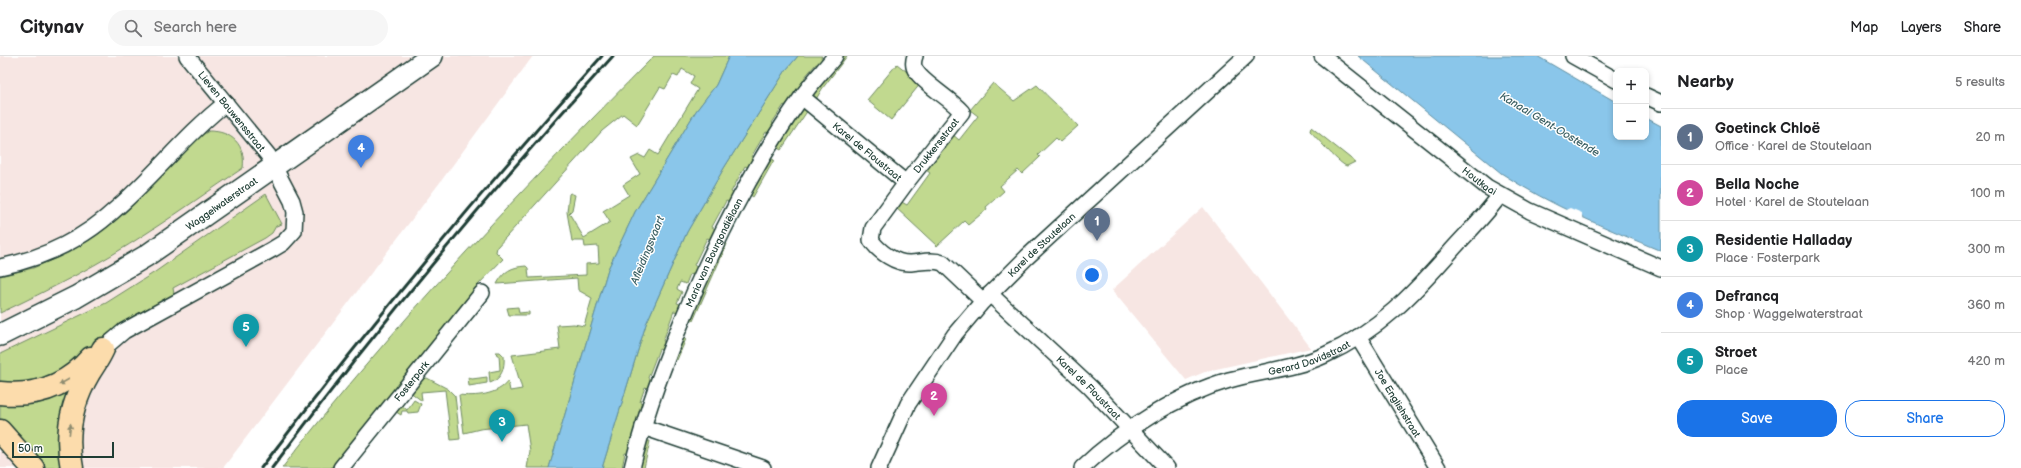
<!DOCTYPE html>
<meta charset="utf-8">
<style>
body{margin:0;font-family:"Balsamiq Sans",sans-serif;background:#f6f6f6;color:#202124}
.controls{position:absolute;right:12px;top:12px;display:grid;overflow:hidden;border-radius:8px;box-shadow:0 2px 6px #0003}
.controls button{width:36px;height:36px;display:grid;place-items:center;padding:0;border:0;border-bottom:1px solid #e0e0e0;background:#fff;color:#202124;font:20px sans-serif}
.scale{position:absolute;left:12px;bottom:10px;width:102px;box-sizing:border-box;padding-left:4px;border:2px solid #1f3d34;border-top:0;font-size:11px;line-height:14px;white-space:nowrap;color:#1f3d34;-webkit-text-stroke:3px #fff;paint-order:stroke}
.you{position:absolute;left:1092px;top:219px;width:14px;height:14px;margin:-10px;border:3px solid #fff;border-radius:50%;background:#1a73e8;box-shadow:0 0 0 6px #1a73e833}
.badge{display:grid;place-items:center;width:26px;height:26px;border-radius:50%;background:#1a73e8;color:#fff;font-size:13px;font-weight:700}
.pin{position:absolute;translate:-50% -33px;filter:drop-shadow(0 1px 2px #0008)}
.pin::after{content:'';position:absolute;top:21px;width:14px;height:12px;background:inherit;clip-path:polygon(0 0,100% 0,50% 100%)}
.list{margin:0;padding:0;list-style:none}
h2{display:flex;justify-content:space-between;align-items:center;height:52px;margin:0;padding:0 16px;font-size:17px}
h2 small{font-size:13px;font-weight:400;color:#757577}
.list li{display:grid;grid-template-columns:26px 1fr auto;gap:12px;align-items:center;box-sizing:border-box;height:56px;padding:0 16px;border-top:1px solid #e0e0e0}
.list b{display:block;font-size:15px;white-space:nowrap}
.list p{margin:0;font-size:13px;white-space:nowrap;color:#757577}
.list em{font-size:13px;font-style:normal;color:#757577}
.actions{display:flex;gap:8px;padding:12px 16px}
.actions a{flex:1;padding:9px 0;border:1px solid #1a73e8;border-radius:16px;text-align:center;font-size:14px;color:#1a73e8}
.actions .main{background:#1a73e8;color:#fff}
.icon{flex:none;width:22px;height:22px;fill:none;stroke:currentColor;stroke-width:2;stroke-linecap:round;stroke-linejoin:round}
.map{position:relative;flex:none;width:1661px;height:412px;overflow:hidden}
header{display:flex;align-items:center;gap:24px;box-sizing:border-box;height:56px;padding:0 20px;background:#fff;border-bottom:1px solid #e0e0e0}
header strong{font-size:19px}
nav{display:flex;gap:22px;margin-inline-start:auto;font-size:14px}
.search{width:280px;height:36px;background:#f6f6f6;display:flex;align-items:center;gap:10px;box-sizing:border-box;padding:0 14px;border-radius:22px;color:#757577;font-size:15px}
main{display:flex}
aside{flex:1;background:#fff}
.map>svg:first-child{display:block}
.built{fill:#f7e6e3}
.green{fill:#c1d98f;stroke:#708b62}
.water{fill:#8ac6ea;stroke:#5f8fa1}
.pier{fill:#fff}
.lines{fill:none;stroke-linecap:round;stroke-linejoin:round}
.minor-casing{stroke:#1f3d34;stroke-width:18}
.secondary-casing{stroke:#1f3d34;stroke-width:24}
.trunk-casing{stroke:#1f3d34;stroke-width:25}
.minor{stroke:#fff;stroke-width:15}
.secondary{stroke:#fff;stroke-width:21}
.trunk{stroke:#fcdcac;stroke-width:22}
.rail{stroke:#1f3d34;stroke-width:3}
.oneway{fill:#8e8c70}
.labels{text-anchor:middle;stroke-width:3;stroke-linejoin:round;paint-order:stroke}
.street-label{font-size:10px;fill:#1f3d34;stroke:#fff}
.water-label{font-size:11px;font-style:italic;fill:#3a5f62;stroke:#fff}
</style>
<header>
<strong>Citynav</strong>
<div class="search"><svg class="icon" aria-label="search" viewBox="0 0 24 24"><circle cx="10" cy="10" r="6"/><path d="M15 15l6 6"/></svg>Search here</div>
<nav><a>Map</a><a>Layers</a><a>Share</a></nav>
</header>
<main>
<div class="map">
<svg width="1661" height="412" viewBox="0 0 1661 412">
<rect width="100%" height="100%" fill="#fff"/>
<filter id="ink" filterUnits="userSpaceOnUse"><feTurbulence type="fractalNoise" baseFrequency=".025" numOctaves="2"/><feDisplacementMap in="SourceGraphic" scale="8" xChannelSelector="R" yChannelSelector="G"/><feConvolveMatrix kernelMatrix="1 2 1 2 8 2 1 2 1" color-interpolation-filters="sRGB"/></filter>
<g filter="url(#ink)">
<g class="built">
<path d="M 0,0 L 533,0 L 441,125 L 223,412 L 0,412 Z"/>
<path d="M 1203,151 L 1311,292 L 1207,315 L 1186,324 L 1112,234 Z"/>
</g>
<g class="green">
<path d="M 654,0 L 729,0 L 716,29 L 696,55 L 635,156 L 608,213 L 549,412 L 527,412 L 530,395 L 526,368 L 480,373 L 464,377 L 459,339 C 475,341 498,339 508,325 L 510,335 L 522,333 L 512,299 L 560,293 L 557,269 L 574,268 L 584,270 L 592,242 L 578,234 L 577,222 L 497,228 C 504,215 511,211 526,210 L 528,212 L 529,222 L 586,219 L 586,208 L 599,207 L 598,190 L 585,191 L 584,185 L 572,185 L 567,156 L 569,138 L 570,137 L 575,139 L 572,154 L 569,157 L 584,182 L 610,166 L 603,155 L 629,139 L 623,129 L 640,118 L 631,103 L 639,99 L 645,102 L 650,94 L 658,99 L 698,33 L 690,28 L 694,20 L 682,13 L 678,21 L 673,19 L 665,33 L 660,31 L 637,69 L 623,58 L 602,75 L 497,191 L 496,196 L 503,203 L 477,230 L 331,412 L 282,412 C 396,266 523,132 654,0 Z"/>
<path d="M 798,0 L 822,0 L 821,2 L 824,5 L 820,10 L 816,8 L 804,22 L 807,26 L 788,52 L 784,49 L 772,67 L 776,70 L 771,78 L 766,76 L 751,101 L 755,105 L 751,113 L 745,110 L 731,136 L 735,138 L 731,147 L 726,145 L 712,171 L 717,174 L 711,184 L 707,182 L 694,209 L 698,212 L 695,220 L 690,218 L 686,228 L 680,226 L 677,233 L 682,236 L 677,247 L 682,249 L 679,256 L 674,255 L 663,285 L 667,287 L 664,295 L 659,293 L 648,322 L 653,325 L 650,333 L 645,331 L 640,346 L 645,348 L 630,398 L 625,397 L 622,412 L 602,412 L 646,268 L 687,176 L 724,112 L 786,14 Z"/>
<path d="M 843,0 L 847,0 L 822,33 L 815,45 L 813,36 Z"/>
<path d="M 897,8 L 921,27 L 891,64 L 867,44 Z"/>
<path d="M 993,27 L 1014,45 L 1037,29 C 1050,44 1065,55 1078,70 L 1060,86 L 1056,82 L 1038,99 L 1040,101 L 1022,118 L 1018,114 L 1000,130 L 1004,135 L 986,151 L 987,153 L 968,169 L 964,165 L 937,190 L 895,151 L 898,144 L 907,149 L 930,117 L 922,111 L 951,77 L 959,84 L 978,60 L 970,54 Z"/>
<path d="M 802,53 L 808,54 L 781,94 L 776,91 Z"/>
<path d="M 1311,71 L 1355,106 L 1347,110 C 1341,110 1317,82 1310,75 Z"/>
<path d="M 209,75 C 232,75 246,89 243,112 C 211,133 180,156 147,177 C 100,208 51,233 0,257 L 0,220 L 33,212 L 68,197 L 96,180 L 127,155 L 195,83 Z"/>
<path d="M 770,102 L 774,104 L 753,141 L 749,138 Z"/>
<path d="M 266,138 L 282,168 L 276,170 L 272,177 L 265,182 L 173,232 L 174,238 L 125,265 L 103,281 L 63,321 L 0,331 L 0,298 L 106,247 L 155,216 Z"/>
<path d="M 723,186 L 727,188 L 693,265 L 689,263 Z"/>
<path d="M 518,251 L 519,257 L 529,256 L 529,259 L 509,259 L 507,252 Z"/>
<path d="M 681,281 L 686,283 L 677,304 L 673,302 Z"/>
<path d="M 496,296 L 500,296 L 504,300 C 505,311 502,323 490,327 L 489,316 L 500,314 L 499,299 L 497,299 Z"/>
<path d="M 468,321 L 472,323 L 487,321 L 487,327 L 469,330 Z"/>
<path d="M 427,322 L 448,333 L 455,340 L 460,383 L 451,384 L 445,334 L 421,336 L 422,345 L 409,335 L 418,324 Z"/>
<path d="M 71,327 L 67,412 L 41,412 L 0,365 L 0,341 Z"/>
<path d="M 414,344 L 421,348 L 418,356 L 408,357 L 407,355 L 402,355 L 401,359 L 393,354 L 399,347 L 407,354 Z"/>
<path d="M 648,385 L 650,385 L 644,412 L 639,412 L 645,387 Z"/>
</g>
<g class="water">
<path d="M 729,0 L 798,0 L 786,14 L 724,112 L 687,176 L 646,268 L 602,412 L 549,412 L 608,213 L 635,156 L 696,55 L 716,29 Z"/>
<path d="M 1358,0 L 1537,0 L 1616,46 L 1616,81 L 1646,81 L 1646,62 L 1661,70 L 1661,195 C 1606,172 1551,150 1501,117 Z"/>
</g>
<path class="pier" d="M 1570,152 L 1582,157 L 1582,163 L 1563,155 Z"/>
<g class="lines">
<defs>
<g id="minor">
<path id="s1" d="M 1322,0 L 1487,131 L 1530,155 L 1661,212"/>
<path d="M 1573,0 L 1616,24"/>
<path d="M 1646,40 L 1661,47"/>
<path id="s2" d="M 802,41 L 906,127 L 873,172 L 871,184 C 879,196 896,208 911,207 C 922,206 932,203 943,207 L 983,245"/>
<path id="s3" d="M 906,127 L 962,56 C 950,42 924,28 916,15 C 913,11 913,5 915,0"/>
<path d="M 0,211 C 45,202 85,182 118,151 C 156,118 186,78 226,47"/>
<path id="s4" d="M 990,238 L 1090,331 L 1167,412"/>
<path id="s5" d="M 1358,281 L 1438,412"/>
<path d="M 103,293 L 124,275 L 273,193 L 283,187 L 294,175 L 295,156 L 292,145 L 268,99 L 187,0"/>
<path d="M 643,371 L 763,412"/>
<path id="s6" d="M 341,412 L 482,237"/>
<path id="s7" d="M 632,412 C 643,366 659,321 677,277 C 710,196 750,114 801,42 C 811,27 824,14 835,0"/>
<path id="s8" d="M 879,412 L 908,348 L 955,278 L 983,245 L 1027,201 L 1246,0"/>
<path id="s9" d="M 1082,412 C 1121,375 1177,339 1229,324 C 1261,315 1295,313 1325,299 C 1379,275 1414,237 1452,194 C 1468,176 1486,159 1500,139"/>
</g>
<g id="secondary">
<path id="s10" d="M 0,279 L 76,241 L 146,200 L 432,0"/>
</g>
<g id="trunk">
<path d="M 0,337 C 37,341 67,330 91,302"/>
<path d="M 0,375 L 33,412"/>
<path d="M 72,412 C 65,379 72,346 89,317 C 94,309 99,302 103,293"/>
</g>
</defs>
<use href="#minor" class="minor-casing"/>
<use href="#secondary" class="secondary-casing"/>
<use href="#trunk" class="trunk-casing"/>
<use href="#minor" class="minor"/>
<use href="#secondary" class="secondary"/>
<use href="#trunk" class="trunk"/>
<g class="rail">
<path d="M 261,412 C 369,270 483,133 602,0"/>
<path d="M 272,412 C 379,269 493,132 613,0"/>
</g>
</g>
<defs><path id="oneway-solid" d="M-6-.8H1V-3.2L6.5 0L1 3.2V.8H-6Z"/></defs>
<g class="oneway">
<use href="#oneway-solid" transform="translate(64 326) rotate(150)"/>
<use href="#oneway-solid" transform="translate(70 373) rotate(-83)"/>
</g>
</g>
<g class="labels">
<g class="street-label">
<text transform="translate(232 55) rotate(51)" y="4">Lieven Bauwensstraat</text>
<text dy="4" stroke="none"><textPath href="#s3" startOffset="48">Drukkersstraat</textPath></text>
<text dy="4" stroke="none"><textPath href="#s2" startOffset="85">Karel de Floustraat</textPath></text>
<text dy="4" stroke="none"><textPath href="#s1" startOffset="201">Houtkaai</textPath></text>
<text dy="4" stroke="none"><textPath href="#s10" startOffset="258">Waggelwaterstraat</textPath></text>
<text dy="4" stroke="none"><textPath href="#s8" startOffset="279">Karel de Stoutelaan</textPath></text>
<text dy="4" stroke="none"><textPath href="#s7" startOffset="231">Maria van Bourgondiëlaan</textPath></text>
<text dy="4" stroke="none"><textPath href="#s9" startOffset="256">Gerard Davidstraat</textPath></text>
<text dy="4" stroke="none"><textPath href="#s6" startOffset="112">Fosterpark</textPath></text>
<text dy="4" stroke="none"><textPath href="#s4" startOffset="136">Karel de Floustraat</textPath></text>
<text dy="4" stroke="none"><textPath href="#s5" startOffset="77">Joe Englishstraat</textPath></text>
</g>
<g class="water-label">
<text transform="translate(1550 68) rotate(31)" y="4">Kanaal Gent-Oostende</text>
<text transform="translate(647 194) rotate(-68)" y="4">Afleidingsvaart</text>
</g>
</g>
</svg>
<div class="controls">
<button>+</button>
<button>−</button>
</div>
<div class="scale">50 m</div>
<div class="you"></div>
<div class="pin badge" style="left:1097px;top:185px;background:#5c6f8a">1</div>
<div class="pin badge" style="left:934px;top:360px;background:#d1479c">2</div>
<div class="pin badge" style="left:502px;top:386px;background:#0f9aa8">3</div>
<div class="pin badge" style="left:361px;top:112px;background:#3f7fe0">4</div>
<div class="pin badge" style="left:246px;top:291px;background:#0f9aa8">5</div>
</div>
<aside>
<h2>Nearby<small>5 results</small></h2>
<ul class="list">
<li><span class="badge" style="background:#5c6f8a">1</span><div><b>Goetinck Chloë</b><p>Office · Karel de Stoutelaan</p></div><em>20 m</em></li>
<li><span class="badge" style="background:#d1479c">2</span><div><b>Bella Noche</b><p>Hotel · Karel de Stoutelaan</p></div><em>100 m</em></li>
<li><span class="badge" style="background:#0f9aa8">3</span><div><b>Residentie Halladay</b><p>Place · Fosterpark</p></div><em>300 m</em></li>
<li><span class="badge" style="background:#3f7fe0">4</span><div><b>Defrancq</b><p>Shop · Waggelwaterstraat</p></div><em>360 m</em></li>
<li><span class="badge" style="background:#0f9aa8">5</span><div><b>Stroet</b><p>Place</p></div><em>420 m</em></li>
</ul>
<div class="actions"><a class="main">Save</a><a>Share</a></div>
</aside>
</main>
